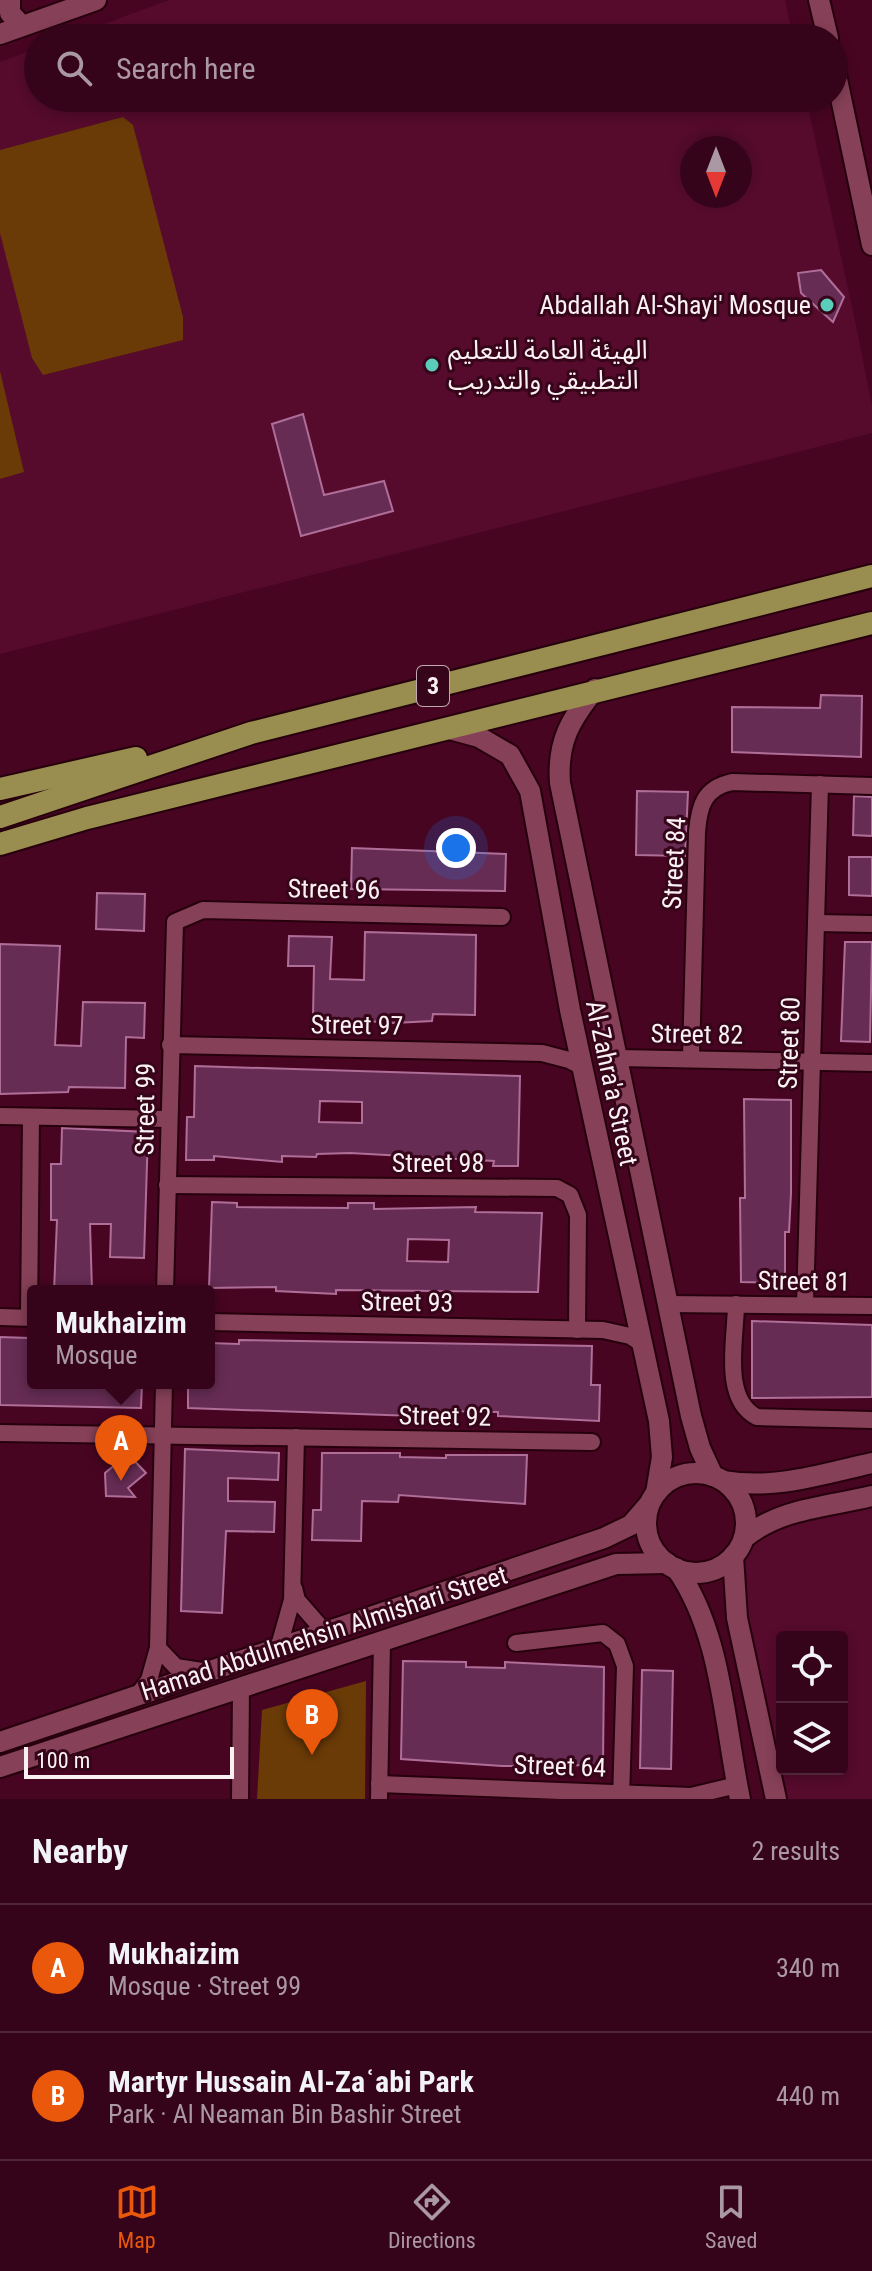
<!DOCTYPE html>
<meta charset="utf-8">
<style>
body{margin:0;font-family:"Roboto Condensed","Noto Sans Arabic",sans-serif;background:#3d0e23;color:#f1f3f6}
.controls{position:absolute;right:24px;bottom:24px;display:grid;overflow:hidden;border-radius:8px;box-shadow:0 4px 12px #0003}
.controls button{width:72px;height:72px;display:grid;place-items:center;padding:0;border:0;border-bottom:2px solid #502539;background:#36041a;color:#f1f3f6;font:40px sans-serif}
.compass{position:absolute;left:680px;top:136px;width:72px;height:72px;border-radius:50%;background:#36041a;box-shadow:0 4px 12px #0003;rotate:180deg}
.scale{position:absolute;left:24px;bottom:20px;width:210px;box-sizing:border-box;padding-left:8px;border:4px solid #faf1f3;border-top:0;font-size:22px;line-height:28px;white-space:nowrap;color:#faf1f3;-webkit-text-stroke:6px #37051a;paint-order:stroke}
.you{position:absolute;left:456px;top:848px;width:28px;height:28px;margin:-20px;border:6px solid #fff;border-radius:50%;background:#1a73e8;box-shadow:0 0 0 12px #1a73e833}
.badge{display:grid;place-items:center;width:52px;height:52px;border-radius:50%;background:#ea580c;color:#fff;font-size:26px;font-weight:700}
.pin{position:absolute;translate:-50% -66px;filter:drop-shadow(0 2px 4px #0008)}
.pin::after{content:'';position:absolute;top:42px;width:28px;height:24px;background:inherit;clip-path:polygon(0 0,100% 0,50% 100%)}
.popup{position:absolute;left:27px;top:1285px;width:188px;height:104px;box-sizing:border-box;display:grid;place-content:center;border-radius:8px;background:#36041a;filter:drop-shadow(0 2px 6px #0005);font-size:26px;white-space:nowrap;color:#aa98a2}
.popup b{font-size:30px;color:#f1f3f6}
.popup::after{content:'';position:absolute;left:50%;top:100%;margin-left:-16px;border:16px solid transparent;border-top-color:#36041a}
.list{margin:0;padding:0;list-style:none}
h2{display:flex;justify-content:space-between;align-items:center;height:104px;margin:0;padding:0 32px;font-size:34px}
h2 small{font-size:26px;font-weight:400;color:#aa98a2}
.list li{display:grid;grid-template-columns:52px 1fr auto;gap:24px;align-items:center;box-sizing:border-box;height:128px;padding:0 32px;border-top:2px solid #502539}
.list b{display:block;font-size:30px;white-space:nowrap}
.list p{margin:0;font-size:26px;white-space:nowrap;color:#aa98a2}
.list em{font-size:26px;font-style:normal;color:#aa98a2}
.icon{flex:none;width:44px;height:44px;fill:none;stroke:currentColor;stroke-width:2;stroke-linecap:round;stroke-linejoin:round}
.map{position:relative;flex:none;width:872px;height:1799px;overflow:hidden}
.search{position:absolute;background:#36041a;box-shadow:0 4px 12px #0003;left:24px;right:24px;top:24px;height:88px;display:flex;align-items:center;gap:20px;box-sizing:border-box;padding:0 28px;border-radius:44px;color:#aa98a2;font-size:30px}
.sheet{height:360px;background:#36041a}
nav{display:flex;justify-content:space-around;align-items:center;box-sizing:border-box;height:112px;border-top:2px solid #502539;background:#36041a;font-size:22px;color:#aa98a2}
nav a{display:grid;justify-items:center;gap:4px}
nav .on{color:#ea580c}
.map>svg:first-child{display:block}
.built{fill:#560b2c;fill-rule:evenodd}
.green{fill:#6a3b07}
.building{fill:#662c54;stroke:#af6e98;stroke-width:2;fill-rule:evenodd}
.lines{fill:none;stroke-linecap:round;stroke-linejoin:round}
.minor-casing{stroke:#26000c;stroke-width:20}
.tertiary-casing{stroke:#26000c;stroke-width:24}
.primary-casing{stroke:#26000c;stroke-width:26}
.minor{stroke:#864057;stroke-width:16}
.tertiary{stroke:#864057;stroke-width:20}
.primary{stroke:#998d4f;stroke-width:22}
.poi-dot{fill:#5bcebb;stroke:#37051a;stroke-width:3}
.labels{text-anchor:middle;stroke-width:6;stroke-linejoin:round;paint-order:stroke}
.shield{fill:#37051a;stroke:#c0aab2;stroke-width:2}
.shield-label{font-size:24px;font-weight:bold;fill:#faf1f3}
.poi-label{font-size:26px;fill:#faf1f3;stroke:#37051a;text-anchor:end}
.street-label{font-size:26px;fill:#faf1f3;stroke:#37051a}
</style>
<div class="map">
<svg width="872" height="1799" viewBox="0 0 872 1799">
<rect width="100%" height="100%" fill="#480522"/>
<g class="built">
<path d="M 169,0 L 785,0 L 793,38 L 66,38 Z"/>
<path d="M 38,48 L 38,98 L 806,98 L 856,325 L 872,406 L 872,433 L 0,654 L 0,62 ZM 692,148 L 740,148 L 740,196 L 692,196 Z"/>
<path d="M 872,1495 L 872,1799 L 775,1799 L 733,1556 L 744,1538 ZM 782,1637 L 842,1637 L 842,1769 L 782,1769 Z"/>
</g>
<g class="green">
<path d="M 123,117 L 133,125 L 183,317 L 183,340 L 43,375 L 32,358 L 0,233 L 0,150 Z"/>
<path d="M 0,371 L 24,472 L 0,479 Z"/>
<path d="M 366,1681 L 365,1799 L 257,1799 L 262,1710 Z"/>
</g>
<g class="building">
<path d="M 821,270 L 844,297 L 833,322 L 801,293 L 798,273 Z"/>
<path d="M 303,414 L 324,495 L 384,481 L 393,511 L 301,536 L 272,424 Z"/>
<path d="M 821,695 L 862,696 L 861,757 L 732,752 L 732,707 L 820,708 Z"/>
<path d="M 637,791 L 688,792 L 685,856 L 636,855 Z"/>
<path d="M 854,796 L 872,797 L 872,836 L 853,835 Z"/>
<path d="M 352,848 L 506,854 L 505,891 L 351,889 Z"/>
<path d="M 849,857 L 872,857 L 872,896 L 849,895 Z"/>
<path d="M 97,893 L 145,894 L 144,931 L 96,929 Z"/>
<path d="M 365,932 L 476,935 L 475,1015 L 433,1014 L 432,1021 L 394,1023 L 313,1017 L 314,966 L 288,966 L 289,936 L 332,937 L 330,979 L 364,980 Z"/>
<path d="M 845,942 L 872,942 L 870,1042 L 841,1041 Z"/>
<path d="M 0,944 L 60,946 L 55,1045 L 81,1046 L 83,1002 L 145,1003 L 144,1038 L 126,1037 L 125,1088 L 69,1087 L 68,1092 L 0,1094 Z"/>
<path d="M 195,1066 L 520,1076 L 518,1166 L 493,1166 L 494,1161 L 350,1153 L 317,1154 L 316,1157 L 282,1156 L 282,1162 L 214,1156 L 214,1160 L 186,1160 L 187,1117 L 194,1117 ZM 320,1101 L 362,1102 L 362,1123 L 319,1122 Z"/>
<path d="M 744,1099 L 791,1100 L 791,1193 L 789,1232 L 785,1232 L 785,1283 L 741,1282 L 740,1198 L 745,1198 Z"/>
<path d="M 62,1128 L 148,1132 L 144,1258 L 110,1257 L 111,1224 L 90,1224 L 92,1291 L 54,1291 L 57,1220 L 51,1220 L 51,1164 L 61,1164 Z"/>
<path d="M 212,1202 L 237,1203 L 237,1207 L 348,1208 L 348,1203 L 374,1203 L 374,1209 L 476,1207 L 475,1212 L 542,1213 L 538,1292 L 336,1290 L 336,1294 L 276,1291 L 276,1287 L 209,1288 ZM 408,1239 L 449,1240 L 448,1262 L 407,1261 Z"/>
<path d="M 752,1321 L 872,1325 L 872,1397 L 752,1398 Z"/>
<path d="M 0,1337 L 29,1338 L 28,1381 L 142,1383 L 141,1408 L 0,1405 Z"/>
<path d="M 239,1340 L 592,1346 L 591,1385 L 600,1385 L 599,1421 L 498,1416 L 498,1412 L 441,1411 L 441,1417 L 188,1408 L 188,1383 L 209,1383 L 209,1343 L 239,1344 Z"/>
<path d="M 185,1449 L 279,1453 L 278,1480 L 228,1478 L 228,1501 L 275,1502 L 274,1532 L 226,1531 L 222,1613 L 181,1611 Z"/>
<path d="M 322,1453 L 400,1453 L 400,1457 L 446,1458 L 446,1455 L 527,1455 L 525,1504 L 399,1495 L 398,1502 L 362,1501 L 361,1541 L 312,1540 L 313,1510 L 321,1510 Z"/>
<path d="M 128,1454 L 146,1473 L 128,1488 L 135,1497 L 106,1496 L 105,1473 Z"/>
<path d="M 403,1661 L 466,1662 L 466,1667 L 505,1668 L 505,1662 L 604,1667 L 603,1765 L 502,1766 L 401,1759 Z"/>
<path d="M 642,1670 L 673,1671 L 671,1769 L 640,1768 Z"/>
</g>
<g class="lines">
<defs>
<g id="minor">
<path d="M 816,923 L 872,924"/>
<path d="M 170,1045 L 542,1053 L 569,1060 L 582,1067"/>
<path d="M 691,1057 L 697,832 C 699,806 704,788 732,782 L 872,786"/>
<path d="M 618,1058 L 872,1063"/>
<path d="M 0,1116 L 169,1119"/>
<path d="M 167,1185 L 557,1188 L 570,1195 L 578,1215 L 577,1330"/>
<path d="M 165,1291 L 175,922 L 203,910 L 502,917"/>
<path d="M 668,1304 L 872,1306"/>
<path d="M 736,1304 C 736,1337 721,1399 757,1417 L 872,1420"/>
<path d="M 805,1304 L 820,784"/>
<path d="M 0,1317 L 33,1318"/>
<path d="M 29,1318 L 31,1117"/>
<path d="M 209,1322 L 603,1330 L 630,1336 L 641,1343"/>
<path d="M 0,1433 L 592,1442"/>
<path d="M 294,1588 L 297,1600 L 324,1631"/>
<path d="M 516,1643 L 603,1633 L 617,1644 L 625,1666 L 621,1799"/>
<path d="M 279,1646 L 292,1600 L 296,1437"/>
<path d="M 158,1648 L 176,1667 L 202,1671"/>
<path d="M 140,1692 L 149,1680 L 158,1648 L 164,1383"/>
<path d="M 379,1784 L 691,1796 L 737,1785"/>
<path d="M 240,1799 L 241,1689"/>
<path d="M 379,1799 L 382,1642"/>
</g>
<g id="tertiary">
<path d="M 819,0 L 828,38"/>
<path d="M 10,1 L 10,13 L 22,26"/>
<path d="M 0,34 L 96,0"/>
<path d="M 834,65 L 872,245"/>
<path d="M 595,689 C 570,720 557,742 560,783 L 691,1416 L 700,1448 L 713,1476"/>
<path d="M 446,728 L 479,737 L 510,755 L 530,791 L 570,1010 L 659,1421 L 662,1457 L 656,1493"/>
<circle cx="696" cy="1523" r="50"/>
<path d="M 724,1481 C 775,1490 822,1474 872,1463"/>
<path d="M 744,1538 C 780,1508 828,1507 872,1496"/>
<path d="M 733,1556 L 737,1618 L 776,1799"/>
<path d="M 676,1568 C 722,1633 724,1723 740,1799"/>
<path d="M 0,1742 L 604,1538 L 631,1525 L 650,1503"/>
<path d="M 0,1767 L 616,1564 L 667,1563"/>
</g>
<g id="primary">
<path d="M 0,789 L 136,758"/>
<path d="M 0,817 L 251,733 L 872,576"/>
<path d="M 0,844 L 87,818 L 872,623"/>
</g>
</defs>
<use href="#minor" class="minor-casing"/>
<use href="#tertiary" class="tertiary-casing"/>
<use href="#primary" class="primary-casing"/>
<use href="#minor" class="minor"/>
<use href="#tertiary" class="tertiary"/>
<use href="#primary" class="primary"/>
</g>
<g class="poi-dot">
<circle cx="827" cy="305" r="8"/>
<circle cx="432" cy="365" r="8"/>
</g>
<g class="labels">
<rect class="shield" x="417" y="666" width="32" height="40" rx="6"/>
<g class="shield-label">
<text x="433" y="694">3</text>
</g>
<g class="poi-label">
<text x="811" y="314">Abdallah Al-Shayi' Mosque</text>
<text x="448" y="359" text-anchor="start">الهيئة العامة للتعليم<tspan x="448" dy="30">التطبيقي والتدريب</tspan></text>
</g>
<g class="street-label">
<text transform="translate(674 863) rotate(-87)" y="9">Street 84</text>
<text transform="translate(334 889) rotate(1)" y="9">Street 96</text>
<text transform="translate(357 1025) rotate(1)" y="9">Street 97</text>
<text transform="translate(697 1034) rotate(1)" y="9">Street 82</text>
<text transform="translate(789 1043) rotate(-88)" y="9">Street 80</text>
<text transform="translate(612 1083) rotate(78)" y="9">Al-Zahra'a Street</text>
<text transform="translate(145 1109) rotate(-89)" y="9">Street 99</text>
<text x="438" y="1172">Street 98</text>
<text transform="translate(804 1281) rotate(1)" y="9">Street 81</text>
<text transform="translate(407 1302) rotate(1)" y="9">Street 93</text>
<text transform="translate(445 1416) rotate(1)" y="9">Street 92</text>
<text transform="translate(324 1633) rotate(-18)" y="9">Hamad Abdulmehsin Almishari Street</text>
<text transform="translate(560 1766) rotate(2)" y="9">Street 64</text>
</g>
</g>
</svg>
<div class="controls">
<button><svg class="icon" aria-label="locate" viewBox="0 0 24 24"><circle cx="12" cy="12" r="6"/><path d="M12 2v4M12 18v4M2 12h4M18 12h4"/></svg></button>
<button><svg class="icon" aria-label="layers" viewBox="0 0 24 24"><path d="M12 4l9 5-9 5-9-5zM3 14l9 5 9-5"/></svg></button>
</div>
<svg class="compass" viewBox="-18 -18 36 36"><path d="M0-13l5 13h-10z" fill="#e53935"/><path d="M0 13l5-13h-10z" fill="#aa98a2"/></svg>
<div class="scale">100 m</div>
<div class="you"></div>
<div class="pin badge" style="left:121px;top:1481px">A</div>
<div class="popup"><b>Mukhaizim</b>Mosque</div>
<div class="pin badge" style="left:312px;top:1755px">B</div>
<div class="search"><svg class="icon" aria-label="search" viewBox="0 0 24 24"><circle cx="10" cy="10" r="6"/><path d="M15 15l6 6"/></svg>Search here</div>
</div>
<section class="sheet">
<h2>Nearby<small>2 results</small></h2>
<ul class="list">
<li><span class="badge">A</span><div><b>Mukhaizim</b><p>Mosque · Street 99</p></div><em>340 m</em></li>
<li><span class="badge">B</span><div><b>Martyr Hussain Al-Zaʿabi Park</b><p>Park · Al Neaman Bin Bashir Street</p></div><em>440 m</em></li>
</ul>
</section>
<nav>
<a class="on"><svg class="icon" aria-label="map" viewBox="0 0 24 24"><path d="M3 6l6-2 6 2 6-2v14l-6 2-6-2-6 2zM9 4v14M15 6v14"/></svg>Map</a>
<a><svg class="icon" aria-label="directions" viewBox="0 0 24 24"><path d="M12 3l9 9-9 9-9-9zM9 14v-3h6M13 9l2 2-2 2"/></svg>Directions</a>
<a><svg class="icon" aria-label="saved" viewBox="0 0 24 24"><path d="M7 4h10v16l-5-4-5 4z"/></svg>Saved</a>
</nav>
